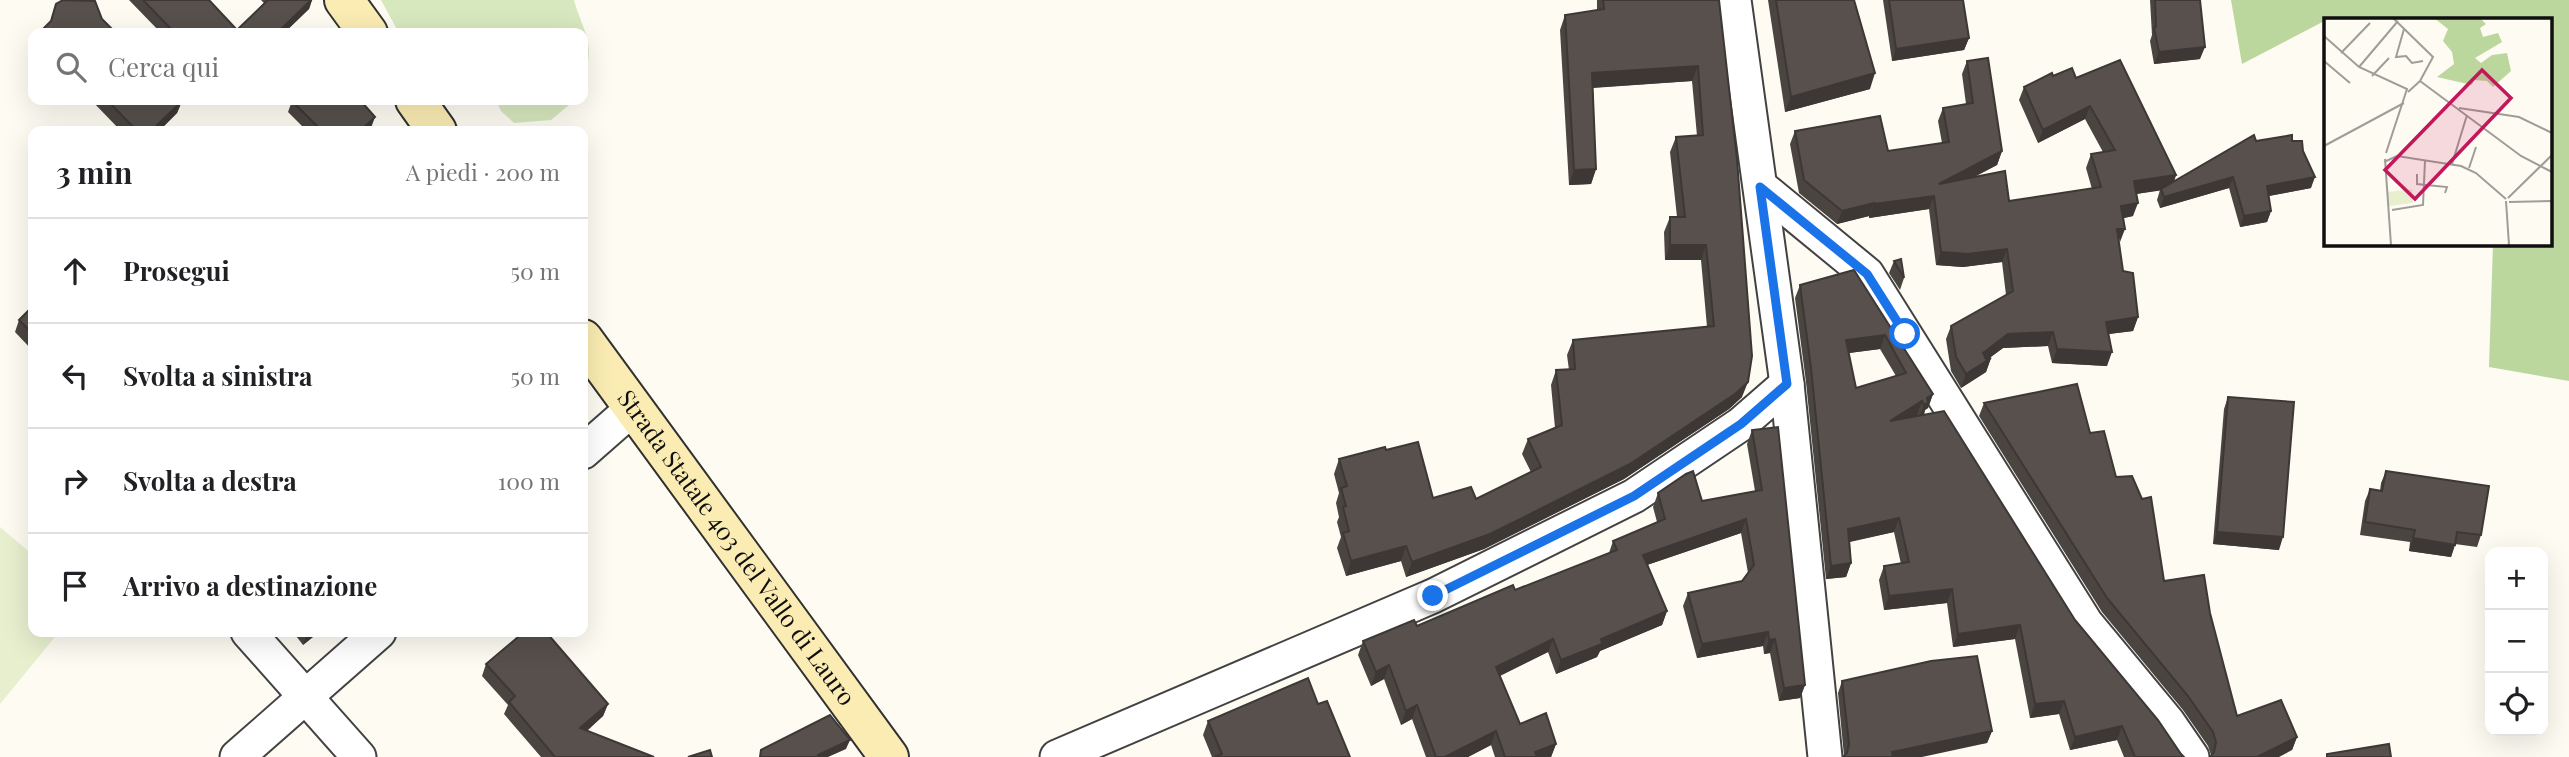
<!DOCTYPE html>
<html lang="it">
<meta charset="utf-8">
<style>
body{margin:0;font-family:"Playfair Display",serif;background:#f6f6f6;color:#202124}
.controls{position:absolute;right:21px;bottom:21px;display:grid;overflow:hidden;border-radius:14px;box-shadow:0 7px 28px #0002}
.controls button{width:63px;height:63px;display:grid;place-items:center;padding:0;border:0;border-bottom:2px solid #e0e0e0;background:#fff;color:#202124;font:35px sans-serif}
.stop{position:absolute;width:21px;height:21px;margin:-16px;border:5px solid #1a73e8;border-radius:50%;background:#fff}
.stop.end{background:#1a73e8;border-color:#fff;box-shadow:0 2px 7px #0008}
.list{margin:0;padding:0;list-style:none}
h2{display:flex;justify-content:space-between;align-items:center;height:91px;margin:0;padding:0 28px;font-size:30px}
h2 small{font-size:23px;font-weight:400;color:#757577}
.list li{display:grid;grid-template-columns:46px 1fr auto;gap:21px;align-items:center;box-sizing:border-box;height:105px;padding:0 28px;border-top:2px solid #e0e0e0}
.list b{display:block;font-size:26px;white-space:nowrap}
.list em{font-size:23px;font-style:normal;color:#757577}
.icon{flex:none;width:38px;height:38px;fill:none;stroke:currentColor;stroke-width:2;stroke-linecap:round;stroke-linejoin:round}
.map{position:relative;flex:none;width:2569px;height:757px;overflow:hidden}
.search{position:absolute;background:#fff;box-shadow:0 7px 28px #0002;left:28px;top:28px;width:560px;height:77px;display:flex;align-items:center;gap:18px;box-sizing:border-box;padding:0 24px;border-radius:14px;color:#757577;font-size:26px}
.panel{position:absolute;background:#fff;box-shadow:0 7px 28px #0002;left:28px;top:126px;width:560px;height:511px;border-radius:14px}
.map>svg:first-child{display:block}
.green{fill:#d7e7be}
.forest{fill:#bcd79e}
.pitch{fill:#e7efcf}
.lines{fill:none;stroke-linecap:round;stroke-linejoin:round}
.street-casing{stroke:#424242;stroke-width:37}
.secondary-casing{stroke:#313131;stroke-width:42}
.street{stroke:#fff;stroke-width:33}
.secondary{stroke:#faecb2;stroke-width:38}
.wall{fill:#4b4541;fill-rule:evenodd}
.shaded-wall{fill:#3d3835}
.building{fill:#57504c;stroke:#3d3835;stroke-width:2;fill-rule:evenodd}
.route{stroke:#1a73e8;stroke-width:9}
.labels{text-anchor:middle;stroke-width:7;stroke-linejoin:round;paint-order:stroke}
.street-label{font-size:24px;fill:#0f0f0f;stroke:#fff}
.inset-road{fill:none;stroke:#9e9d98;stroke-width:2}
.view{fill:#c2185b;fill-opacity:0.15;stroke:#c2185b;stroke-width:3.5}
.inset-edge{fill:none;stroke:#0f0f0f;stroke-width:3.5}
</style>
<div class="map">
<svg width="2569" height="757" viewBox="0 0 2569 757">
<rect width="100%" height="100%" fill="#fefbf3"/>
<g class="green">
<path d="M 381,0 L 574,0 C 585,38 596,40 583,82 L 583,33 L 399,33 Z"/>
<path d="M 496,100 L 575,100 L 551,120 L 514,123 L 501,111 Z"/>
</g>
<path class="forest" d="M 2231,0 L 2569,0 L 2569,381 L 2489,367 L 2493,243 L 2550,243 L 2550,19 L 2334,19 L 2332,17 L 2242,64 Z"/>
<path class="pitch" d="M 0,527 L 33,555 L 33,632 L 59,632 L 0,704 Z"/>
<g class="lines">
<defs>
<g id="street">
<path d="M 1734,0 L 1787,384 L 1825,757"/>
<path d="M 1761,187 L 1867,274 L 2086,623 L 2168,722 L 2192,757"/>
<path d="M 583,452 L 632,409"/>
<path d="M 248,632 L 359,757"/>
<path d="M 237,757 L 379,632"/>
<path d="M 1057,757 L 1433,596 L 1634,496 L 1741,424 L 1787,384"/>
</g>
<g id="secondary">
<path d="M 344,0 L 368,33"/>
<path d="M 415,100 L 437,131"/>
<path id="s1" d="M 583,339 L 889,757"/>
</g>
</defs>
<use href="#street" class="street-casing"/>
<use href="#secondary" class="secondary-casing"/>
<use href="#street" class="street"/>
<use href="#secondary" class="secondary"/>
</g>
<g class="wall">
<path d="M 129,0 L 209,0 L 237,30 L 264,3 L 261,0 L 312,0 L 309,9 L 284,33 L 161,33 Z"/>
<path d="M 1597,0 L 1719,0 L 1742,397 L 1729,409 L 1624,479 L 1484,549 L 1406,577 L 1401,561 L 1346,576 L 1337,548 L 1341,537 L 1337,522 L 1339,517 L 1336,503 L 1339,493 L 1334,474 L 1339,459 L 1386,450 L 1433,498 L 1476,499 L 1531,472 L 1522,454 L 1528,439 L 1555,428 L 1551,385 L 1556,370 L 1569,370 L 1567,355 L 1573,340 L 1707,327 L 1701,260 L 1665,260 L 1664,232 L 1670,217 L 1677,217 L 1670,152 L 1676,137 L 1697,136 L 1692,81 L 1593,88 L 1596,169 L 1591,184 L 1569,185 L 1560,30 L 1565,15 L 1597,10 Z"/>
<path d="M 1768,0 L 1854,0 L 1870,89 L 1785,112 Z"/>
<path d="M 1883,0 L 1963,0 L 1969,38 L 1964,50 L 1892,61 Z"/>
<path d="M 2150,0 L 2200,0 L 2200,59 L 2154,64 L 2150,41 L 2152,35 Z"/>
<path d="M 1967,61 L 2002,151 L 1997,165 L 1972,178 L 2009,201 L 2092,189 L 2086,168 L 2091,154 L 2103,152 L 2085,119 L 2038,143 L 2019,100 L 2024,87 L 2053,76 L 2076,78 L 2176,175 L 2174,182 L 2256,141 L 2292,141 L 2303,151 L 2311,188 L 2269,196 L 2271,211 L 2267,222 L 2240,227 L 2229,188 L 2160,208 L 2157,200 L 2160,190 L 2136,194 L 2133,216 L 2123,218 L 2119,242 L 2123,271 L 2138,317 L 2133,331 L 2108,334 L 2107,366 L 2052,363 L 2048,346 L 2003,348 L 1989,358 L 1991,358 L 1986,372 L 1961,388 L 1951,371 L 1946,339 L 1951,326 L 2006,295 L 2002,262 L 1963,267 L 1936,265 L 1929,209 L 1869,218 L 1869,216 L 1837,224 L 1799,193 L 1790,144 L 1795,131 L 1888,151 L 1942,143 L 1938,121 L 1943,108 L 1966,104 L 1962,74 Z"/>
<path d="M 91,100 L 180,100 L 182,101 L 177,113 L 159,131 L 121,131 Z"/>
<path d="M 292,101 L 371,128 L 368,131 L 307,131 L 288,112 Z"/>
<path d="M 1894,261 L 1904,278 L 1900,290 L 1889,273 Z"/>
<path d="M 1854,270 L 1933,394 L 1928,408 L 1925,410 L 1924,415 L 2075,620 L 2184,757 L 2124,757 L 2117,740 L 2070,750 L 2059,714 L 2030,718 L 2015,639 L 1953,647 L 1947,603 L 1884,610 L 1879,580 L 1884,566 L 1901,564 L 1894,532 L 1850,542 L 1851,563 L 1846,577 L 1826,579 L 1806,382 L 1795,298 L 1800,285 ZM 1880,349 L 1896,376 L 1856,388 L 1849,353 Z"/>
<path d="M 33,306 L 33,351 L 15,332 L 19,320 Z"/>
<path d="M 2228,397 L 2279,550 L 2213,544 L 2224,409 Z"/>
<path d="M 1984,403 L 2090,433 L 2116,477 L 2164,581 L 2210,613 L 2237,716 L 2297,737 L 2292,750 L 2211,755 L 2208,746 L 2183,710 L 2102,612 L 1979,416 Z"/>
<path d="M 1752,430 L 1805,685 L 1800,698 L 1779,701 L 1770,653 L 1764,654 L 1763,646 L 1697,658 L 1683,606 L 1688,593 L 1742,581 L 1748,573 L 1741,533 L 1647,565 L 1667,611 L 1662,625 L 1600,651 L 1597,657 L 1556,674 L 1548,652 L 1500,676 L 1520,724 L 1556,744 L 1551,757 L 1495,757 L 1491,745 L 1468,757 L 1426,757 L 1412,719 L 1401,725 L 1384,679 L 1371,686 L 1358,655 L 1363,641 L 1417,626 L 1515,590 L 1609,553 L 1613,541 L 1657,522 L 1653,507 L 1658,493 L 1702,501 L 1755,491 L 1747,444 Z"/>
<path d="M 2386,471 L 2481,535 L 2477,547 L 2455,544 L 2451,557 L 2409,551 L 2410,542 L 2360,535 L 2365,501 L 2370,489 L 2380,491 L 2381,483 Z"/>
<path d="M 293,632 L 319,632 L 303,645 Z"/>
<path d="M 486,664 L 608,704 L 603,716 L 587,731 L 654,757 L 541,757 L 504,714 L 508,705 L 482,676 Z"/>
<path d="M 1842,681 L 1992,731 L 1987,743 L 1844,756 L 1838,693 Z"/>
<path d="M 1318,704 L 1350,757 L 1212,757 L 1203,735 L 1208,721 Z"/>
</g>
<g class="shaded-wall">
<path d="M 311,0 L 312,0 L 309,9 L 284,33 L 277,33 Z"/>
<path d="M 1969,38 L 1964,50 L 1892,61 L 1896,49 Z"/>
<path d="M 2205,47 L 2200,59 L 2154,64 L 2159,52 Z"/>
<path d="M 1698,66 L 1692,81 L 1587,88 L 1592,73 Z"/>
<path d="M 1875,73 L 1870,89 L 1785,112 L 1791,97 Z"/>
<path d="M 182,101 L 177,113 L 159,131 L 151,131 Z"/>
<path d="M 2090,106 L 2085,119 L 2038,143 L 2043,130 Z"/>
<path d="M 375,117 L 371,128 L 368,131 L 360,131 Z"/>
<path d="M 2002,151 L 1997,165 L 1934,198 L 1939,184 Z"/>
<path d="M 1596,169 L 1591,184 L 1569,185 L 1574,170 Z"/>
<path d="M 2176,175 L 2171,189 L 2129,195 L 2134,181 Z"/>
<path d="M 2233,177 L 2229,188 L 2160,208 L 2164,197 Z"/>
<path d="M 2315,177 L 2311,188 L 2263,197 L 2267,186 Z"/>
<path d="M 1934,196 L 1929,209 L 1869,218 L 1874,204 Z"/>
<path d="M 1874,203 L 1869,216 L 1837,224 L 1842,211 Z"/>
<path d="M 2138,203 L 2133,216 L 2116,220 L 2121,206 Z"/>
<path d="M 2271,211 L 2267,222 L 2240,227 L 2244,216 Z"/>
<path d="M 2117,229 L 2125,229 L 2120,242 Z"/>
<path d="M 1670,245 L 1706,245 L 1701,260 L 1665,260 Z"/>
<path d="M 2007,249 L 2002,262 L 1963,267 L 1936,265 L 1941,252 Z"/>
<path d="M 2138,317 L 2133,331 L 2101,335 L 2106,322 Z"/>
<path d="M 2053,332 L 2048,346 L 2003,348 L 1979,366 L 1991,358 L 1986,372 L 1961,388 L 1966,374 L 1983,353 L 2008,334 Z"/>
<path d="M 1885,335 L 1880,349 L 1841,354 L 1846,340 Z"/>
<path d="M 2057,349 L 2112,352 L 2107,366 L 2052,363 Z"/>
<path d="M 1748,382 L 1742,397 L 1729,409 L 1624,479 L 1484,549 L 1406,577 L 1412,562 Z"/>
<path d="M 1933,394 L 1928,408 L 1925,410 L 1923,417 L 1919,418 L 1927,398 Z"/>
<path d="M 1922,401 L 1917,415 L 1885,435 L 1890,421 Z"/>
<path d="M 1899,518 L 1894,532 L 1843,543 L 1848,529 Z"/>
<path d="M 1746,519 L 1741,533 L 1638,568 L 1643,555 Z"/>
<path d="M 2217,532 L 2283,537 L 2279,550 L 2213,544 Z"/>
<path d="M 2413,538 L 2455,545 L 2451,557 L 2409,551 Z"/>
<path d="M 1406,546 L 1401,561 L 1346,576 L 1351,561 Z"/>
<path d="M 1851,563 L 1846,577 L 1826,579 L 1831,566 Z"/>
<path d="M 1952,589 L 1947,603 L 1884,610 L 1889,596 Z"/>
<path d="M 1667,611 L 1662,625 L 1600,651 L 1597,657 L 1556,674 L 1561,660 L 1601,639 Z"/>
<path d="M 2020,625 L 2015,639 L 1953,647 L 1958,634 Z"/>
<path d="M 308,632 L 319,632 L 303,645 Z"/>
<path d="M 1768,632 L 1763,646 L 1697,658 L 1702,644 Z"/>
<path d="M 1553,639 L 1548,652 L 1491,680 L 1496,667 Z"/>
<path d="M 1775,639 L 1770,653 L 1764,654 L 1769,640 Z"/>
<path d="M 1389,665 L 1384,679 L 1371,686 L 1376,672 Z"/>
<path d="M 1805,685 L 1800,698 L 1779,701 L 1784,688 Z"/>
<path d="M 2064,701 L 2059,714 L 2030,718 L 2035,704 Z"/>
<path d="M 608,704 L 603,716 L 576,740 L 580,728 Z"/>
<path d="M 1417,705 L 1412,719 L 1401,725 L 1406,711 Z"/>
<path d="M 2122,726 L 2117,740 L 2070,750 L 2075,737 Z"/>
<path d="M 1496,731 L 1491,745 L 1468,757 L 1445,757 Z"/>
<path d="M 1992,731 L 1987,743 L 1922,757 L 1891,757 L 1892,752 Z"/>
<path d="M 2297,737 L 2292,750 L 2279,757 L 2257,757 Z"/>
<path d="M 850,740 L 846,749 L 828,757 L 817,757 L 818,755 Z"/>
<path d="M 1556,744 L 1551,757 L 1533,757 L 1535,752 Z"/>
</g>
<g class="building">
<path d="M 63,0 L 95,1 L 102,19 L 116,33 L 43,33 L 41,31 L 51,21 L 56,4 Z"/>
<path d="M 143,0 L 209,0 L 237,30 L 268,0 L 311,0 L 277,33 L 175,33 Z"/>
<path d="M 1603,0 L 1719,0 L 1737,159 L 1752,356 L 1748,382 L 1735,394 L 1630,464 L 1490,534 L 1412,562 L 1406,546 L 1351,561 L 1343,533 L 1349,531 L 1343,507 L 1346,506 L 1341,488 L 1347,486 L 1339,459 L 1385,447 L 1386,450 L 1418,442 L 1433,498 L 1471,487 L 1476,499 L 1541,467 L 1528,439 L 1562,425 L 1556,370 L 1575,369 L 1573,340 L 1714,326 L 1706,245 L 1670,245 L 1670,217 L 1685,217 L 1676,137 L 1703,135 L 1698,66 L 1592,73 L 1596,169 L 1574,170 L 1565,15 L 1604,9 Z"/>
<path d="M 1776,0 L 1854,0 L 1875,73 L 1791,97 Z"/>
<path d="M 1889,0 L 1963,0 L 1969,38 L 1896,49 Z"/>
<path d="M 2155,0 L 2200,0 L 2205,47 L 2159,52 L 2154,28 L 2156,27 Z"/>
<path d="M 1988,58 L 2002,151 L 1939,184 L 2005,171 L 2009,201 L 2101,187 L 2091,154 L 2115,150 L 2090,106 L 2043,130 L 2024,87 L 2052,73 L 2053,76 L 2072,68 L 2076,78 L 2120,60 L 2176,175 L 2134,181 L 2138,203 L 2121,206 L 2125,229 L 2117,229 L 2123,271 L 2133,273 L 2138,317 L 2106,322 L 2112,352 L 2057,349 L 2053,332 L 2008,334 L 1983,353 L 1986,359 L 1991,358 L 1966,374 L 1956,357 L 1951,326 L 2013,291 L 2007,249 L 1968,254 L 1941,252 L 1934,196 L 1874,204 L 1874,203 L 1842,211 L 1804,180 L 1795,131 L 1880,116 L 1888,151 L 1949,142 L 1943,108 L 1973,103 L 1967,61 Z"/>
<path d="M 107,100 L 180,100 L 182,101 L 151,131 L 137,131 Z"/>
<path d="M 294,100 L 360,100 L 375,117 L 360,131 L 313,131 L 318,127 L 292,101 Z"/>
<path d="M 2254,135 L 2256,141 L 2292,135 L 2292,141 L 2302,141 L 2303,151 L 2315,177 L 2267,186 L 2271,211 L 2244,216 L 2233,177 L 2164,197 L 2161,189 Z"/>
<path d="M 1901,259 L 1904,278 L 1894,261 Z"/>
<path d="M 1854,270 L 1933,394 L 1927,398 L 1928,403 L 1924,405 L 1922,401 L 1890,421 L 1944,411 L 2075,620 L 2158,720 L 2181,754 L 2184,757 L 2135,757 L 2122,726 L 2075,737 L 2064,701 L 2035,704 L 2020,625 L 1958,634 L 1952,589 L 1889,596 L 1884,566 L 1909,562 L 1899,518 L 1848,529 L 1851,563 L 1831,566 L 1811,368 L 1800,285 ZM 1885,335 L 1906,373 L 1856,388 L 1846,340 Z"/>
<path d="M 33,306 L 33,334 L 19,320 Z"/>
<path d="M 2077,384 L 2090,433 L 2104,431 L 2116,477 L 2132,476 L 2142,499 L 2151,497 L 2164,581 L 2204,575 L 2210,613 L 2237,716 L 2281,700 L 2297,737 L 2257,757 L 2210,757 L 2214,752 L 2216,742 L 2213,732 L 2188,696 L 2107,598 L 1984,403 Z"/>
<path d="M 2228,397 L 2294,402 L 2283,537 L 2217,532 Z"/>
<path d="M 1778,427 L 1805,685 L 1784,688 L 1775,639 L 1769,640 L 1768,632 L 1702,644 L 1688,593 L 1742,581 L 1754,565 L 1746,519 L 1643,555 L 1667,611 L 1601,639 L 1602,644 L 1561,660 L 1553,639 L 1496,667 L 1520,724 L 1546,713 L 1556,744 L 1535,752 L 1537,757 L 1505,757 L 1496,731 L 1445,757 L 1436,757 L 1417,705 L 1406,711 L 1389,665 L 1376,672 L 1363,641 L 1414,620 L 1417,626 L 1513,585 L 1515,590 L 1617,550 L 1613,541 L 1665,519 L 1658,493 L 1686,474 L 1693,471 L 1702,501 L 1762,490 L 1752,430 Z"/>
<path d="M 2386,471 L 2489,486 L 2481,535 L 2457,532 L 2455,545 L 2413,538 L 2415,530 L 2365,522 L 2370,489 L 2382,491 Z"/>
<path d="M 524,632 L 546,632 L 608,704 L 580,728 L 654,757 L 555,757 L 509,702 L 515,696 L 486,664 Z"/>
<path d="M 1977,656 L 1992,731 L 1892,752 L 1893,757 L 1843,757 L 1847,753 L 1849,744 L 1842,681 L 1931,661 Z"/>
<path d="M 1308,678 L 1318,704 L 1327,701 L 1350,757 L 1215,757 L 1222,754 L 1208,721 Z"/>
<path d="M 830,715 L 850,740 L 818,755 L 819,757 L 760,757 L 761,750 Z"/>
<path d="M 2389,744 L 2391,757 L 2327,757 L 2327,754 Z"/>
<path d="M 710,750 L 712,757 L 688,757 Z"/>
</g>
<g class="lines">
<path class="route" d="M 1433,596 L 1634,496 L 1741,424 L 1787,384 L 1760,187 L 1867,274 L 1905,334"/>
</g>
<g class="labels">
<g class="street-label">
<text dy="8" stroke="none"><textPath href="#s1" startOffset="259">Strada Statale 403 del Vallo di Lauro</textPath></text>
</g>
</g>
<g transform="translate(2324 18)">
<rect width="228" height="228" fill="#fefbf3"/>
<path d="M 110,0 L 156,0 L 162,6 L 156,10 L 159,19 L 174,15 L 178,24 L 151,40 L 157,45 L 168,37 L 183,35 L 187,53 L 169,69 L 163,63 L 150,62 L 148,67 L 113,59 L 130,46 L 128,34 L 119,23 L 124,11 Z" fill="#bcd79e"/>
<path d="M 88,171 L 89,185 L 65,188 L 63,174 Z" fill="#e7efcf"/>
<path class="inset-road" d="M 69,0 L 109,39 L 96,63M 80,11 L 72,39 L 82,38 L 88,45 L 99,43M 0,18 L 35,49 L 83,71 L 62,135M 17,35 L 46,5M 0,43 L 26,65M 35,49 L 74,3M 48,58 L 65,40M 84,74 L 96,63 L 197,138 L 228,154M 135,90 L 195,99 L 228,115M 0,128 L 80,85M 61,141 L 67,227M 60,144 L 73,138 L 137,148 L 152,155 L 182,181M 128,146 L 143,97M 145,150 L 152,129M 93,156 L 93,166 L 123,169 L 121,175M 184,180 L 228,137M 182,183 L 185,227M 185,184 L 228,183M 68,192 L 99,187 L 101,143"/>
<path class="view" d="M 158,52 L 187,80 L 91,181 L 61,152 Z"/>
<rect width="228" height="228" class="inset-edge"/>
</g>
</svg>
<div class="controls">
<button>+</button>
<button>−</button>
<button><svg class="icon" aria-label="locate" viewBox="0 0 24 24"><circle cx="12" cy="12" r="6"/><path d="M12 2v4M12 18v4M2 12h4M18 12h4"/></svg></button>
</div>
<div class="stop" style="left:1905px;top:334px"></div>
<div class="stop end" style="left:1433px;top:596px"></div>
<div class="search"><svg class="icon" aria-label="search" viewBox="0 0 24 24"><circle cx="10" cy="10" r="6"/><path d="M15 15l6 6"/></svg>Cerca qui</div>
<section class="panel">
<h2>3 min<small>A piedi · 200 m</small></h2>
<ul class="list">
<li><svg class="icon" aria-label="ahead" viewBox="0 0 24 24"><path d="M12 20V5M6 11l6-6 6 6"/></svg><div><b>Prosegui</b></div><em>50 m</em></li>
<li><svg class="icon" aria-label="left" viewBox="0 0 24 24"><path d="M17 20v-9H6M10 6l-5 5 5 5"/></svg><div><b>Svolta a sinistra</b></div><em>50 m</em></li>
<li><svg class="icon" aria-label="right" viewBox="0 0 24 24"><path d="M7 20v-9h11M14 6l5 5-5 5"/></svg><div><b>Svolta a destra</b></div><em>100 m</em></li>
<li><svg class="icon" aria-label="arrive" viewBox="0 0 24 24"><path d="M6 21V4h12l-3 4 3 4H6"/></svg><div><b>Arrivo a destinazione</b></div></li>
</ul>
</section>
</div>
